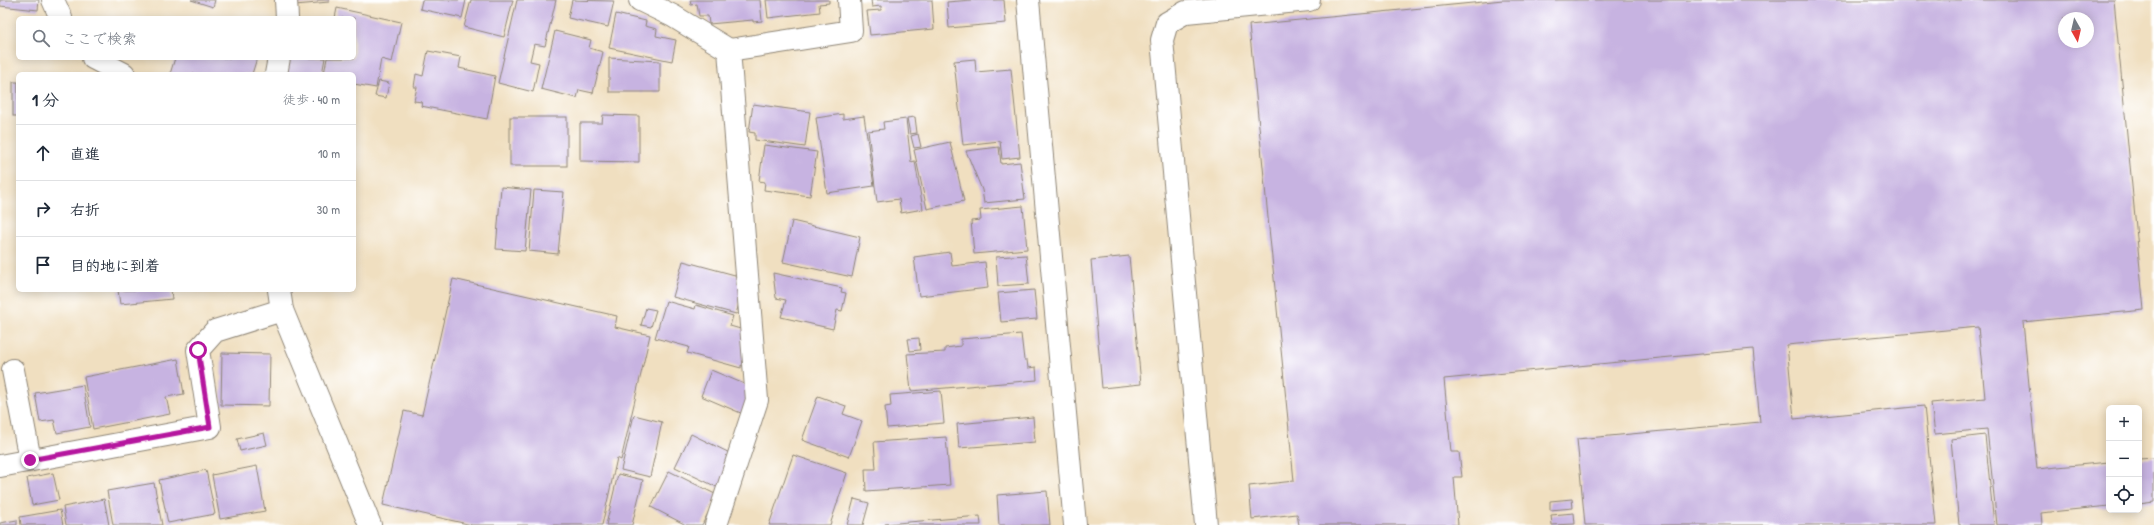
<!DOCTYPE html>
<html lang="ja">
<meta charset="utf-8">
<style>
body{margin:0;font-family:"Patrick Hand","Klee One",sans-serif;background:#f6f6f7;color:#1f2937}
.controls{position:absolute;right:12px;bottom:12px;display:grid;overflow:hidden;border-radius:6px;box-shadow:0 2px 10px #0003}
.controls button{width:36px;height:36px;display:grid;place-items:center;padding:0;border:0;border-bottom:1px solid #e0e1e3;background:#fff;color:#1f2937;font:20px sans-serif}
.compass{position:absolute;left:2058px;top:12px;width:36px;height:36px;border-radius:50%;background:#fff;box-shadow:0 2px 10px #0003;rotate:172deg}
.stop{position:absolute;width:12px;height:12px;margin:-9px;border:3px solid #b5179e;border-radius:50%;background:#fff}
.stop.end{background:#b5179e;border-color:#fff;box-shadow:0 1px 4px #0008}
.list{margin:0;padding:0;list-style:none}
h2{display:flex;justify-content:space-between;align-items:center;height:52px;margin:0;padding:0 16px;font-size:17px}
h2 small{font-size:13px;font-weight:400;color:#747a83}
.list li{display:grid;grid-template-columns:26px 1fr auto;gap:12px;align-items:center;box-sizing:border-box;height:56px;padding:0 16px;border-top:1px solid #e0e1e3}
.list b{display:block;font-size:15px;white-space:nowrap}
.list em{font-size:13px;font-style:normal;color:#747a83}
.icon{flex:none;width:22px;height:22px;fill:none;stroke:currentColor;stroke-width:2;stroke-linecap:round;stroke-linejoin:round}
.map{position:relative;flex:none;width:2154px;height:525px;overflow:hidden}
.search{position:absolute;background:#fff;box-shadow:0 2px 10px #0003;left:16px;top:16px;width:340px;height:44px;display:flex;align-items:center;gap:10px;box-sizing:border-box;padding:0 14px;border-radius:6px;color:#747a83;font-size:15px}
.panel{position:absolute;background:#fff;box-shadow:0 2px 10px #0003;left:16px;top:72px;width:340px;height:220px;border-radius:6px}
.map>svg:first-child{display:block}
.building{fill:#c7b3e1;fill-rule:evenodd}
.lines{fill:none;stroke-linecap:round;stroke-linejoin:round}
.minor-casing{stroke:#8e8576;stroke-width:24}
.minor{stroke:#fff;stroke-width:22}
.route{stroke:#b5179e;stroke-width:5}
</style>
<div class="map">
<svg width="2154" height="525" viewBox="0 0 2154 525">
<rect width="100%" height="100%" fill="#fff"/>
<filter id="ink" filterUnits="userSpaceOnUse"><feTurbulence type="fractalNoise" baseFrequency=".025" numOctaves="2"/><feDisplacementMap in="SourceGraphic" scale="8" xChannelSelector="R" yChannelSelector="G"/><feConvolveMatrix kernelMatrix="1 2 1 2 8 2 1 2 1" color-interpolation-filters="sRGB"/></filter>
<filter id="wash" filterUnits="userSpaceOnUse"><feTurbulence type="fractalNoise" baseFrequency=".012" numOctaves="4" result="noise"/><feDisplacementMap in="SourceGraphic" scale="16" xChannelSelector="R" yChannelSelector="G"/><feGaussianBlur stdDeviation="0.9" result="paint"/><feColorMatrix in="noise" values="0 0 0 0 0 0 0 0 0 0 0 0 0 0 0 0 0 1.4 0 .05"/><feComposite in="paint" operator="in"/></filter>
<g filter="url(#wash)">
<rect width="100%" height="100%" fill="#f0dfc0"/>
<g id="blocks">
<g class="building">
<path d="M 0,0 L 39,0 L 38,10 L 0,6 Z"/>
<path d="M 191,0 L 215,0 L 213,7 Z"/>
<path d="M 294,0 L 329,0 L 329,2 L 295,5 Z"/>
<path d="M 422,0 L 466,0 L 462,18 L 420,9 Z"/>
<path d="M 471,0 L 513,0 L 504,37 L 464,27 Z"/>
<path d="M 517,0 L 556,0 L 545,46 L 534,44 L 530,61 L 539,63 L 533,92 L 498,83 Z"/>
<path d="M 572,0 L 614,1 L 608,27 L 568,18 Z"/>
<path d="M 690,0 L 760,0 L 762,21 L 753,22 L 753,20 L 709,24 L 708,16 L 699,16 L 697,4 L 691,5 Z"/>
<path d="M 766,0 L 829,0 L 829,3 L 819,4 L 820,12 L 768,18 Z"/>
<path d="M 871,0 L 932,0 L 934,29 L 870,35 L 867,11 L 881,10 L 881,6 L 872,7 Z"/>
<path d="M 971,0 L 1004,0 L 1006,23 L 949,28 L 947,2 Z"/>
<path d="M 1503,0 L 2114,0 L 2144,310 L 2023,322 L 2037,469 L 2109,462 L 2109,506 L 2041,513 L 2042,525 L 1997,525 L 1987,429 L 1935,434 L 1931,403 L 1985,398 L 1978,327 L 1787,345 L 1794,419 L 1924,406 L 1936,525 L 1585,525 L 1577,439 L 1760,422 L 1753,349 L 1444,379 L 1451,452 L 1459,452 L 1462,477 L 1454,477 L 1458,525 L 1299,525 L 1297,514 L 1252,519 L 1249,486 L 1294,481 L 1249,25 ZM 2064,18 L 2088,18 L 2088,42 L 2064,42 Z"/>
<path d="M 337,8 L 401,22 L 392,62 L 381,59 L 376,88 L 354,84 L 354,74 L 324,74 L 327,58 L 354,58 L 354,18 L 335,18 Z"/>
<path d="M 616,14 L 646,21 L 645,26 L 657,29 L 656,36 L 676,40 L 672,61 L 609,48 Z"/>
<path d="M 555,31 L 591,40 L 589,48 L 603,52 L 593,93 L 579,90 L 577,98 L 541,89 Z"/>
<path d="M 428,51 L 461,57 L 459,68 L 495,76 L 487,119 L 421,106 L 422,102 L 414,101 L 417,87 L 414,87 L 416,74 L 423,76 Z"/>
<path d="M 175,58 L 257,58 L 252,74 L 170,74 Z"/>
<path d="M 289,58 L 325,58 L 322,74 L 286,74 Z"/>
<path d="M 609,58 L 660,61 L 660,92 L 609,92 Z"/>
<path d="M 975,59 L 976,72 L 1011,69 L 1020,157 L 1002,159 L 1000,141 L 963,145 L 954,61 Z"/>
<path d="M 379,81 L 389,83 L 386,98 L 375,96 Z"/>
<rect x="13" y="82" width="5" height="34"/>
<path d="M 753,104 L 810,112 L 805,147 L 755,140 L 755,133 L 749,132 Z"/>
<path d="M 843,114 L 843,119 L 864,116 L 874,186 L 827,193 L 816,118 Z"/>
<path d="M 603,115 L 639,116 L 639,162 L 580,161 L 580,123 L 602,123 Z"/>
<rect x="510" y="117" width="57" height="49"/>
<path d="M 915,117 L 917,133 L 910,134 L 907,118 Z"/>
<path d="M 906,119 L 911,162 L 915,161 L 923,209 L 901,213 L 899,199 L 877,202 L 868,131 L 884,129 L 883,122 Z"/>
<path d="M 918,134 L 921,147 L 914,148 L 911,136 Z"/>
<path d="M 950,142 L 964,201 L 927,209 L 914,150 Z"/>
<path d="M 764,145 L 817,152 L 810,196 L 764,190 L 765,182 L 759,181 Z"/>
<path d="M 999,147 L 1001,164 L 1020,162 L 1025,199 L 984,203 L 982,190 L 966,151 Z"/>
<path d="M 501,187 L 531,190 L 525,251 L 496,249 Z"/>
<path d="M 534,190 L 564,192 L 558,254 L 529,251 Z"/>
<path d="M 1023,206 L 1027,249 L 974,254 L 971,221 L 981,220 L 980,210 Z"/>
<path d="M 792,221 L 860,237 L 852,277 L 783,262 Z"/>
<path d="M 950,252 L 952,266 L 985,262 L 988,288 L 919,296 L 914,257 Z"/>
<path d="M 1026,255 L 1029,284 L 998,286 L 996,257 Z"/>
<path d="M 1129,256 L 1141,384 L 1102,388 L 1091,260 Z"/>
<path d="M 683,261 L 746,278 L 736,314 L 673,297 Z"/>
<path d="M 773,273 L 842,288 L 841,292 L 846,293 L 842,311 L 837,310 L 833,329 L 781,317 L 786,300 L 776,298 Z"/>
<path d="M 453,279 L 617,316 L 615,327 L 650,335 L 621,460 L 617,458 L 602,525 L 472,525 L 383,505 L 404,411 L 422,415 Z"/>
<path d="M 118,290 L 171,290 L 172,299 L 120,304 Z"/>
<path d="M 1034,290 L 1037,319 L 1001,322 L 998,293 Z"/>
<path d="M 666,301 L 695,309 L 696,305 L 733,316 L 730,326 L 751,332 L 745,367 L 741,365 L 741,368 L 687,353 L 689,347 L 655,338 Z"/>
<path d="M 646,308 L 656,310 L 651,327 L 641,325 Z"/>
<path d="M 1021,334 L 1024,360 L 1027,360 L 1028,368 L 1036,367 L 1037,380 L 911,391 L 907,354 L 945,352 L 945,348 L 961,346 L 961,339 Z"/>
<path d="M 919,338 L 920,350 L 910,351 L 908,339 Z"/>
<path d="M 222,353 L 270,354 L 269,406 L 221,405 Z"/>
<path d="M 178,359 L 184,394 L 166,397 L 170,414 L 93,429 L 84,377 Z"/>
<path d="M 711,370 L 754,388 L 743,414 L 701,396 Z"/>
<path d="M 83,385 L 90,427 L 57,433 L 54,420 L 40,422 L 35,393 Z"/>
<path d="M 941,391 L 944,423 L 887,428 L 885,407 L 891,406 L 890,395 Z"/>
<path d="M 818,396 L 846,406 L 843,414 L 862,421 L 849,457 L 802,440 Z"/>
<path d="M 634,415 L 662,422 L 650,477 L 621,470 Z"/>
<path d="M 1033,417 L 1035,442 L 959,448 L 957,424 Z"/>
<path d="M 264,433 L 267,445 L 240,451 L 237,439 Z"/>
<path d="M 691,434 L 738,457 L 723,490 L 675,467 Z"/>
<path d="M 1985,435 L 1994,525 L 1959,525 L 1951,439 Z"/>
<path d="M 946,437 L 950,485 L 866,491 L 865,469 L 876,469 L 874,442 Z"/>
<path d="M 793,455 L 847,473 L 830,525 L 769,525 Z"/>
<path d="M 2154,458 L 2154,502 L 2139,504 L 2139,459 Z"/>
<path d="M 257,466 L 265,511 L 220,519 L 212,475 Z"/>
<path d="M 206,470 L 215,514 L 168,523 L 159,480 Z"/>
<path d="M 669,471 L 717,495 L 702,525 L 686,525 L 651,507 Z"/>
<path d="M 53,473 L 59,500 L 32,505 L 27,478 Z"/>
<path d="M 618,474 L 643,480 L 632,525 L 606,525 Z"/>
<path d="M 154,483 L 162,525 L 113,525 L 107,491 Z"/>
<path d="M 1047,491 L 1050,525 L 999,525 L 997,495 Z"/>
<path d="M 104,499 L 109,525 L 66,525 L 63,507 Z"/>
<path d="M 854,499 L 869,503 L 863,525 L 847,525 Z"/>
<path d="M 1572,499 L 1573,508 L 1550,510 L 1550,501 Z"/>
<path d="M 60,510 L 63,525 L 21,525 L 20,517 Z"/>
<path d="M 1574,513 L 1575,524 L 1552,525 L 1551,515 Z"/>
<path d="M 980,516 L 981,525 L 885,525 L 885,524 Z"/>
<path d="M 17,520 L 17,525 L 0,525 L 0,523 Z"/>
</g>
</g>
</g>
<g filter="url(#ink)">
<use href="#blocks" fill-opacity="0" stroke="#8e8576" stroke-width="1"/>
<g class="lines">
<defs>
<g id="minor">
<path d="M 53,0 L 61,18"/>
<path d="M 286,0 L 287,18"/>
<path d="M 640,0 L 673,16 L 729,50 L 757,400 L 716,525"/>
<path d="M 1028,0 L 1075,525"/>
<path d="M 729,50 L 851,31 L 849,0"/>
<path d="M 93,58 L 124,74"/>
<path d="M 276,74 L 279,58"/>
<path d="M 279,290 L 282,310 L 370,525"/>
<path d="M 13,370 L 30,460"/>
<path d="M 0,466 L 210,427 L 198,350 L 215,331 L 282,310"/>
<path d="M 1206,525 L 1162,40 L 1167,23 L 1186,12 L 1309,0"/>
</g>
</defs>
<use href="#minor" class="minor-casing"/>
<use href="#minor" class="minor"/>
</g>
</g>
<g class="lines" filter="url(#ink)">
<path class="route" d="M 30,460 L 210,427 L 198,350"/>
</g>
</svg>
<div class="controls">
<button>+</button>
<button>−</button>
<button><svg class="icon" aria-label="locate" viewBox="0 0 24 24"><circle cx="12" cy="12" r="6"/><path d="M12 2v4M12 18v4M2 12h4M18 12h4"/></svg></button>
</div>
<svg class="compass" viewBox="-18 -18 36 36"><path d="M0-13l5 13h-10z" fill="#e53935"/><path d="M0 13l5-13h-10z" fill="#747a83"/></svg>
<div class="stop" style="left:198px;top:350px"></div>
<div class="stop end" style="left:30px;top:460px"></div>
<div class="search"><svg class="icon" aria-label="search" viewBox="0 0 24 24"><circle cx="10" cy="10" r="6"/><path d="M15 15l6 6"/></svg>ここで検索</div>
<section class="panel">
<h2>1 分<small>徒歩 · 40 m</small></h2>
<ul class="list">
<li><svg class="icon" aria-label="ahead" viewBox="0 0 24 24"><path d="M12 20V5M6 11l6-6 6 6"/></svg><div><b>直進</b></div><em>10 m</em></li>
<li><svg class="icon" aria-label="right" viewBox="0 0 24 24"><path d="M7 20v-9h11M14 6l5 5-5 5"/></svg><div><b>右折</b></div><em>30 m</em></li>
<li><svg class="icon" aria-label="arrive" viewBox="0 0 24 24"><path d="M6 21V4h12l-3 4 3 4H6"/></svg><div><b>目的地に到着</b></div></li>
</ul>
</section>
</div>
